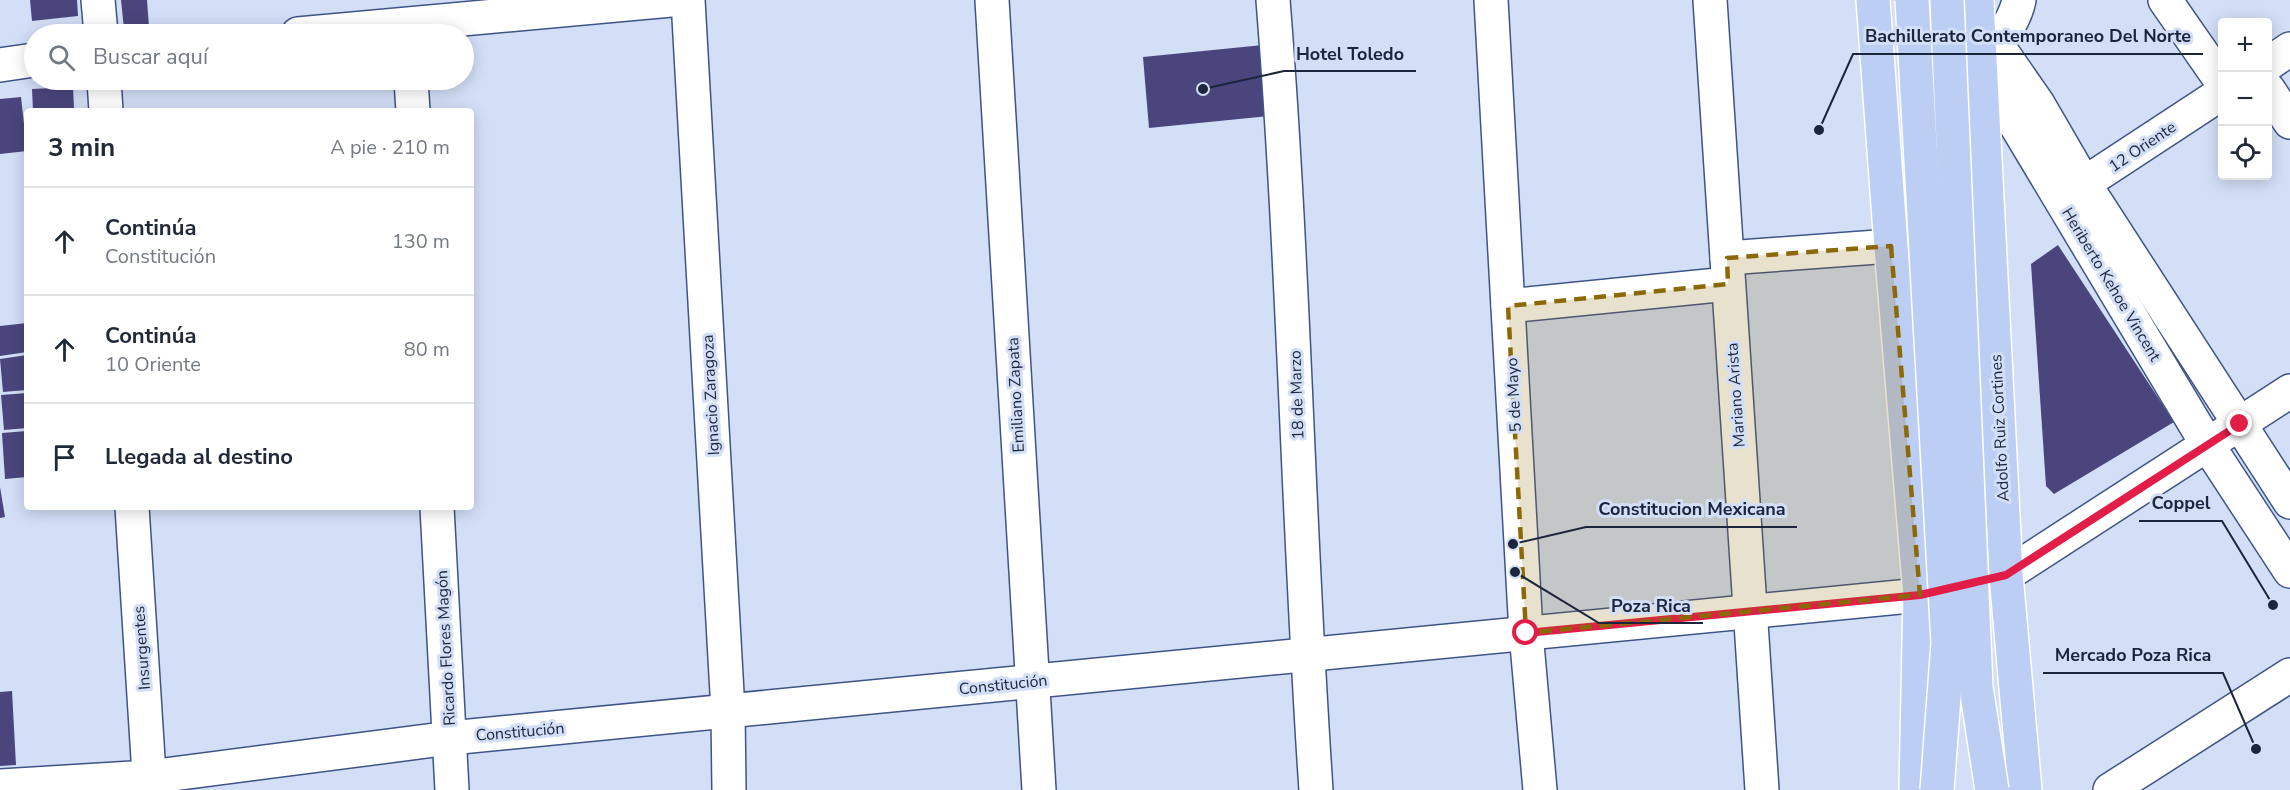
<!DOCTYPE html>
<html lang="es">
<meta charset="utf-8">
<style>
body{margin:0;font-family:"Nunito Sans",sans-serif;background:#f2f2f3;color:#1f2937}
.controls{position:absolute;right:18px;top:18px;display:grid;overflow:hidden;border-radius:6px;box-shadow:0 3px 15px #0003}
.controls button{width:54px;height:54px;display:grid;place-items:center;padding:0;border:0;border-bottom:2px solid #e0e1e3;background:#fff;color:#1f2937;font:30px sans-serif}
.stop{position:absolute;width:18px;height:18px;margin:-14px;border:4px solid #e11d48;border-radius:50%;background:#fff}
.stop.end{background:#e11d48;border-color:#fff;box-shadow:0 2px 6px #0008}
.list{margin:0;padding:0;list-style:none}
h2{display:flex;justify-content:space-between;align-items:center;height:78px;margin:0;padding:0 24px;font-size:26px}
h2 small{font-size:20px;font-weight:400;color:#747a83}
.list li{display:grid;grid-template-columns:39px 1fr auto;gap:18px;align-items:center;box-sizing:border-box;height:108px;padding:0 24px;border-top:2px solid #e0e1e3}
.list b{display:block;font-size:22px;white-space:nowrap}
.list p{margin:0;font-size:20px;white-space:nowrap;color:#747a83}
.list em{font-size:20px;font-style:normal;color:#747a83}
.icon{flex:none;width:33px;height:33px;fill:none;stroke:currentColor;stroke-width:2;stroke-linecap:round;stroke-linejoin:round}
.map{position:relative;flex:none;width:2290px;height:790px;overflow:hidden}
.search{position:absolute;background:#fff;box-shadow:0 3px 15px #0003;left:24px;top:24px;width:450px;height:66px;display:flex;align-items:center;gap:15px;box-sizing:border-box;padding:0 21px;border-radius:33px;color:#747a83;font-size:22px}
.panel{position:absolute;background:#fff;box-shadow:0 3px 15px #0003;left:24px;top:108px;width:450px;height:402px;border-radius:6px}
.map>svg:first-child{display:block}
.building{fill:#4a467d}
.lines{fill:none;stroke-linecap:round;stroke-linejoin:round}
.minor-casing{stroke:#3e5487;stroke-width:36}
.major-casing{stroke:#fff;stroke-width:36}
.minor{stroke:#fff;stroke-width:33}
.major{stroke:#bccef4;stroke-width:33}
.major-bridge-casing{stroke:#fff;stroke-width:36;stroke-linecap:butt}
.major-bridge{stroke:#bccef4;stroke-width:33}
.route{stroke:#e11d48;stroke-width:8}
.marked{fill:#8b6909;fill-opacity:0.2;stroke:#8b6909;stroke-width:4.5;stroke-dasharray:12 8;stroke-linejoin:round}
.labels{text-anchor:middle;stroke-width:6;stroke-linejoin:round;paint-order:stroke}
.street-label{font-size:16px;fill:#1b253b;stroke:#d3dff7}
.leader{fill:none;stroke:#1b253b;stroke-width:2}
.callout-dot{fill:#1b253b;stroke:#d3dff7;stroke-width:2}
.callout-label{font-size:18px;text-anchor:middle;font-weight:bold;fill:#1b253b;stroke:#d3dff7;stroke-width:6;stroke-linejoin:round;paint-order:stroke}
</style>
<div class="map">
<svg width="2290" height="790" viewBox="0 0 2290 790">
<rect width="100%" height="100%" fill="#d3dff7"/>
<g class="building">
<path d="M 30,0 L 77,0 L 78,16 L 32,21 Z"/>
<path d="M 121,0 L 147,0 L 149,27 L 124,29 Z"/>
<path d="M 1263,45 L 1269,116 L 1149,128 L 1143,57 Z"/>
<path d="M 73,87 L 74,108 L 33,111 L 32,89 Z"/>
<path d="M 21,97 L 27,151 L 0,154 L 0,99 Z"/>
<path d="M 2058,245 L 2174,422 L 2054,494 L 2046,486 L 2031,264 Z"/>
<path d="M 27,323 L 27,352 L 0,356 L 0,326 Z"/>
<path d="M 27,355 L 27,390 L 3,392 L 0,359 Z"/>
<path d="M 27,393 L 27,428 L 4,430 L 1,395 Z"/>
<path d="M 27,431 L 27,477 L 5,479 L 2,433 Z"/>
<path d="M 0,487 L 5,517 L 0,518 Z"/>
<path d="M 12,691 L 16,765 L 0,766 L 0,692 Z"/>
</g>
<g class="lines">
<defs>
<g id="minor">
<path d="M 98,0 L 101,34"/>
<path d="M 688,0 L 728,711 L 729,790"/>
<path d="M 992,0 L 1039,790"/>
<path d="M 1273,0 C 1294,263 1298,527 1316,790"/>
<path d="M 1491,0 L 1526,633 L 1540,790"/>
<path d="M 1710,0 L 1762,790"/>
<path d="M 1928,0 L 1980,65 L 2207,444 L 2290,571"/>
<path d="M 2165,0 L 2222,82"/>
<path d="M 1967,10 L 1997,45 L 2038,104 L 2085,185 L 2290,502"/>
<path d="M 298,34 L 671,0"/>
<path d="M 1985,59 C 1998,43 2015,21 2019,0"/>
<path d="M 2268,64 L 2290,49"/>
<path d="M 0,65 L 34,60"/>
<path d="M 104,80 L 106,111"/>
<path d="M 411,80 L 413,111"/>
<path d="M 2268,89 L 2290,122"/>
<path d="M 2065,196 L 2222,93"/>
<path d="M 1727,258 L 1891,246"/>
<path d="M 1508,306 L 1728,284"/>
<path d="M 132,507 L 150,790"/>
<path d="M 437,507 L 452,790"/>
<path d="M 0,786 L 149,777 L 450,738 L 1920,595 L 2006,575 L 2290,391"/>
<path d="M 2110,790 L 2290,675"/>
</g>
<g id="major">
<path d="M 1873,0 L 1891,246 L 1920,595 L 1916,790"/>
<path d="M 1977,0 L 2006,575 L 2025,790"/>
</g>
</defs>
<use href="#minor" class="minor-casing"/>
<use href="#major" class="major-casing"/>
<use href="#minor" class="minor"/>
<use href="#major" class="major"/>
<defs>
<g id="major-bridge">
<path d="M 1912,0 L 1948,643 L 1937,790"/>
<path d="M 1947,0 L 1976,687 L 1992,790"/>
</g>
</defs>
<use href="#major-bridge" class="major-bridge-casing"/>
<use href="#major-bridge" class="major-bridge"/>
</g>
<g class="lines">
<path class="route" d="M 1526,633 L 1920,595 L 2006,575 L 2240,424"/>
</g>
<path class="marked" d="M 1891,246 L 1920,595 L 1526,633 L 1508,306 L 1728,284 L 1727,258 Z"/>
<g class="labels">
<g class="street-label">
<text transform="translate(2142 146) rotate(-34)" y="6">12 Oriente</text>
<text transform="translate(2112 284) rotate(59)" y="6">Heriberto Kehoe Vincent</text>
<text transform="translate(710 395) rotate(-93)" y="6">Ignacio Zaragoza</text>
<text transform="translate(1015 395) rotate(-93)" y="6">Emiliano Zapata</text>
<text transform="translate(1296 395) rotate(-92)" y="6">18 de Marzo</text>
<text transform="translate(1513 395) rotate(-93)" y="6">5 de Mayo</text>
<text transform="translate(1735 395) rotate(-94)" y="6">Mariano Arista</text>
<text transform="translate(1999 428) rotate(-93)" y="6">Adolfo Ruiz Cortines</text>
<text transform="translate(141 648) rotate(-94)" y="6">Insurgentes</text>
<text transform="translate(445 648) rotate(-93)" y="6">Ricardo Flores Magón</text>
<text transform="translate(1003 684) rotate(-6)" y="6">Constitución</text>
<text transform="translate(520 731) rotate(-5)" y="6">Constitución</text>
</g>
</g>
<path class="leader" d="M1819 130L1853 54H2203M1203 89L1284 71H1416M2273 605L2222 521H2139M1513 544L1586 527H1797M1515 572L1599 623H1703M2256 749L2223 673H2043"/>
<g class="callout-dot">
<circle cx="1819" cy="130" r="6"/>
<circle cx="1203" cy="89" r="6"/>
<circle cx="2273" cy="605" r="6"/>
<circle cx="1513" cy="544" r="6"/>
<circle cx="1515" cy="572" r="6"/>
<circle cx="2256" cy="749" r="6"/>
</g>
<g class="callout-label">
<text x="2028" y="42">Bachillerato Contemporaneo Del Norte</text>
<text x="1350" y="60">Hotel Toledo</text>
<text x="2181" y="509">Coppel</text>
<text x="1692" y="515">Constitucion Mexicana</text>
<text x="1651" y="612">Poza Rica</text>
<text x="2133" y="661">Mercado Poza Rica</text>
</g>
</svg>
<div class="controls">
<button>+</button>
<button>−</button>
<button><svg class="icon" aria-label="locate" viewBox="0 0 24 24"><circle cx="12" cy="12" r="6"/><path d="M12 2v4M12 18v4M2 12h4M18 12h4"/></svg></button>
</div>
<div class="stop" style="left:1526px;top:633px"></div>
<div class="stop end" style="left:2240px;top:424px"></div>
<div class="search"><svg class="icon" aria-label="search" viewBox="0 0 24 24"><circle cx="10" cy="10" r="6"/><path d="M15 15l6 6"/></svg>Buscar aquí</div>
<section class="panel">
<h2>3 min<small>A pie · 210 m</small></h2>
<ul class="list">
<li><svg class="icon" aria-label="ahead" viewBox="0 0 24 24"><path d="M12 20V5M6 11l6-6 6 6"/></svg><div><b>Continúa</b><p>Constitución</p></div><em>130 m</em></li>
<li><svg class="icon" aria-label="ahead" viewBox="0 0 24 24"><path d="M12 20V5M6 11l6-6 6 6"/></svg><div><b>Continúa</b><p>10 Oriente</p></div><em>80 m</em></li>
<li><svg class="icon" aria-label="arrive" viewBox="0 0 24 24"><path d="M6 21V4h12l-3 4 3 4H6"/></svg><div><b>Llegada al destino</b></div></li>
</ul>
</section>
</div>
